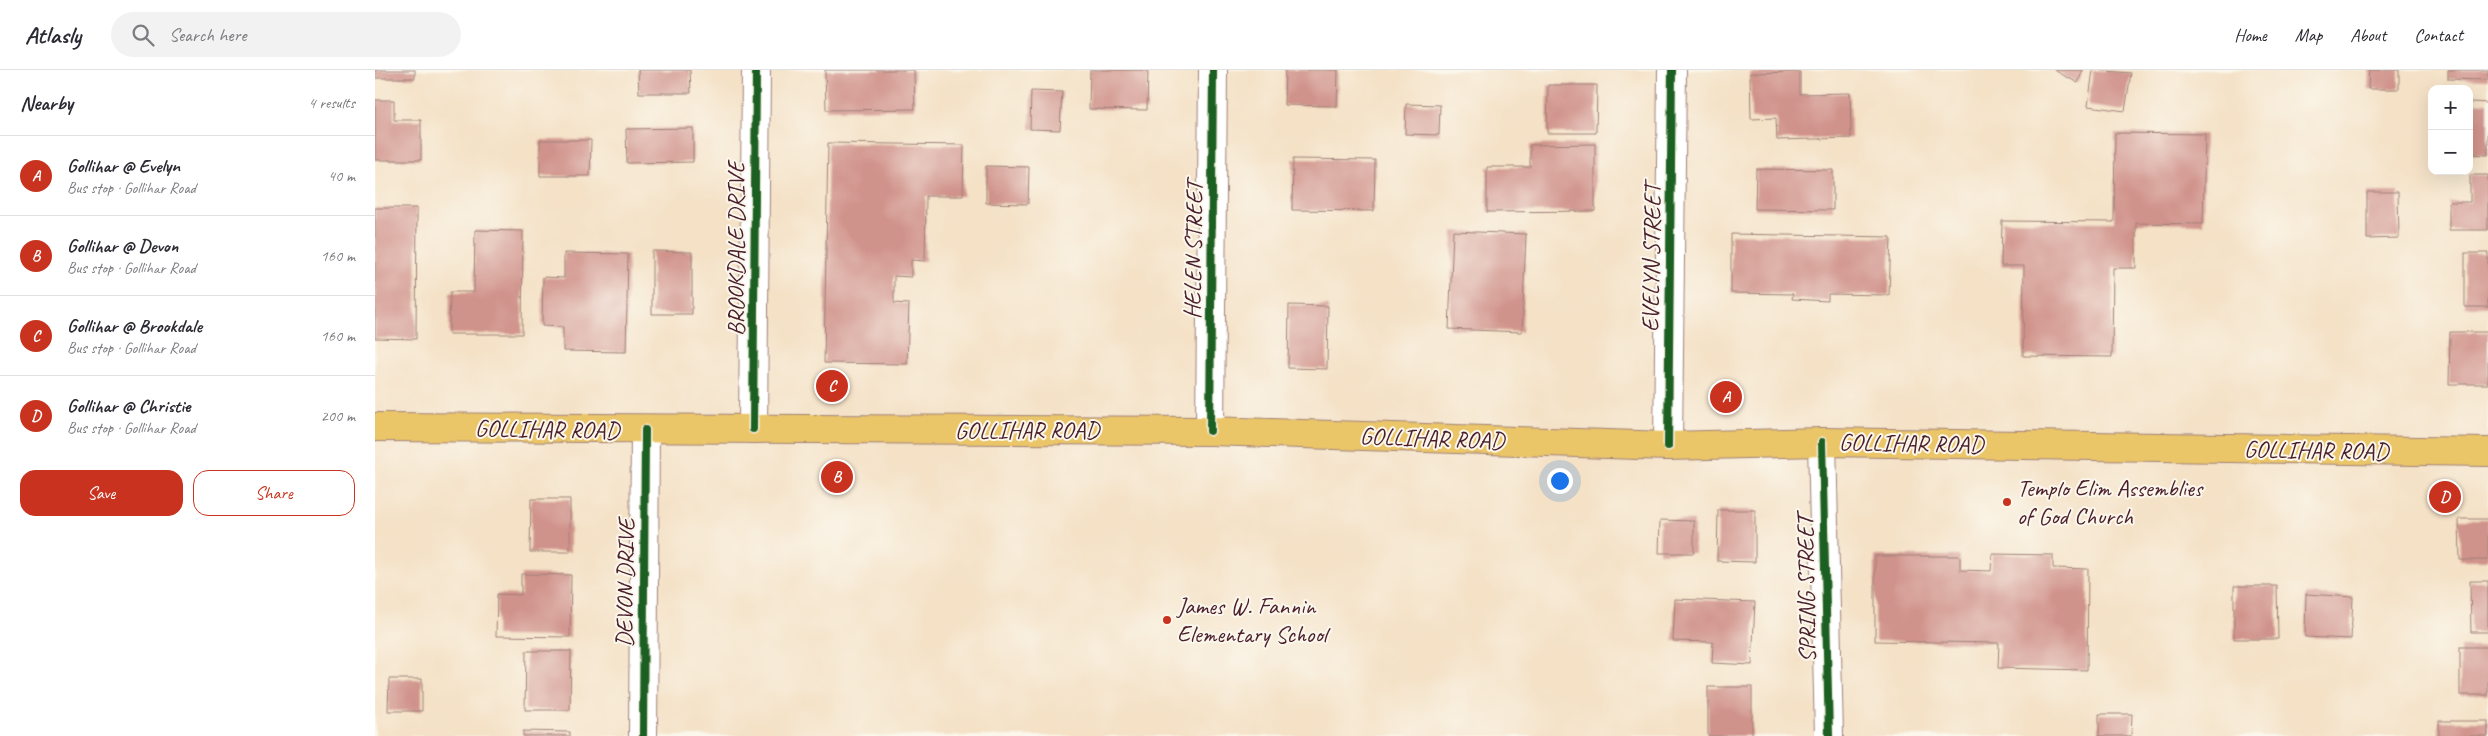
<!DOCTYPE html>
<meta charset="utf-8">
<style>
body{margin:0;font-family:Caveat,sans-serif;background:#f2f2f3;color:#2b2b33}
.controls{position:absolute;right:15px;top:15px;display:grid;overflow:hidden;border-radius:10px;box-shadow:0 5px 20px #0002}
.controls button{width:45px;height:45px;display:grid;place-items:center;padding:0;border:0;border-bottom:1px solid #e1e1e2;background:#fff;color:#2b2b33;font:25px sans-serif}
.you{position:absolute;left:1184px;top:410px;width:18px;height:18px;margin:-12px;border:4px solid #fff;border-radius:50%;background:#1a73e8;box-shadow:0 0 0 8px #1a73e833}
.badge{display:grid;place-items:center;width:32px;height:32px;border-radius:50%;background:#c8321e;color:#fff;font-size:16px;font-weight:700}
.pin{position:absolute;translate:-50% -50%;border:2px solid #fff;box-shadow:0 1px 5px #0006}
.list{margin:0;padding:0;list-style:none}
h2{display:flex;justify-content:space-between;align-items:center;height:65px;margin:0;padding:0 20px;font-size:21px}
h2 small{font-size:16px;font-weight:400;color:#7c7c81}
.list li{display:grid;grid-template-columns:32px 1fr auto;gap:15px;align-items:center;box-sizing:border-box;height:80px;padding:0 20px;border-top:1px solid #e1e1e2}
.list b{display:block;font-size:19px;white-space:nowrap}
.list p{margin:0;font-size:16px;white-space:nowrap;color:#7c7c81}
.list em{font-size:16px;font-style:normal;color:#7c7c81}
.actions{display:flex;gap:10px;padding:15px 20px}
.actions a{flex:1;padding:11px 0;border:1px solid #c8321e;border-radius:15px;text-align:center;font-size:18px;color:#c8321e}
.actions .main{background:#c8321e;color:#fff}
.icon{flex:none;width:28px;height:28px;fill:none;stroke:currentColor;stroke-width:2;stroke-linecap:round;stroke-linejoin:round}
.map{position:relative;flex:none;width:2113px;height:666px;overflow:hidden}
header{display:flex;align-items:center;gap:30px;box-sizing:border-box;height:70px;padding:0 25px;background:#fff;border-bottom:1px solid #e1e1e2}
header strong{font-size:24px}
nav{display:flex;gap:28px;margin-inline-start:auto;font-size:18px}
.search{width:350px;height:45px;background:#f2f2f3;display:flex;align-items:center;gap:12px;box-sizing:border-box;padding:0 18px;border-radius:28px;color:#7c7c81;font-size:19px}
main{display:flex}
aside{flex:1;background:#fff}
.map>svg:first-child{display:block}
.building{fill:#d0938b}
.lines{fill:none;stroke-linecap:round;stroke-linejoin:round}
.minor-casing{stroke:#9f8078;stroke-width:30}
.major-casing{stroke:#9f8078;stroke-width:30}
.minor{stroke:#fff;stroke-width:28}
.major{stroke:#ebc669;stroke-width:28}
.cycleway-casing{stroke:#fbf7ec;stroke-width:11}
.cycleway{stroke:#1b5e20;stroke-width:8}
.poi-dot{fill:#c8321e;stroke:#fbf7ec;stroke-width:2}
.labels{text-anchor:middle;stroke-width:4;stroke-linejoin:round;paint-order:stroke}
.street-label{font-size:24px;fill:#4a1f2b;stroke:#fbf7ec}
.poi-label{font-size:24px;fill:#4a1f2b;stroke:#fbf7ec;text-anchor:start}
</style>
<header>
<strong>Atlasly</strong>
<div class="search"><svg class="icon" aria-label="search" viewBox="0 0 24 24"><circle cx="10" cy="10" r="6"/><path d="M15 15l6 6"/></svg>Search here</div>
<nav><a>Home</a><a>Map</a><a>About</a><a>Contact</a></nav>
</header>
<main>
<aside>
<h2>Nearby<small>4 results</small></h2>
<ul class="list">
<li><span class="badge">A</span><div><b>Gollihar @ Evelyn</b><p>Bus stop · Gollihar Road</p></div><em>40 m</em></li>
<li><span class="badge">B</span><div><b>Gollihar @ Devon</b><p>Bus stop · Gollihar Road</p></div><em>160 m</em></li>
<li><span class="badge">C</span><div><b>Gollihar @ Brookdale</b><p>Bus stop · Gollihar Road</p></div><em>160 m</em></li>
<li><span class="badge">D</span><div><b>Gollihar @ Christie</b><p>Bus stop · Gollihar Road</p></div><em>200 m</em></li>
</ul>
<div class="actions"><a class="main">Save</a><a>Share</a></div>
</aside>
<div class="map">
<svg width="2113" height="666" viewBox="0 0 2113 666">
<rect width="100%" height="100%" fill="#fbf7ec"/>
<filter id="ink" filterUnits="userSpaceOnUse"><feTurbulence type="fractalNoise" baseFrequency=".02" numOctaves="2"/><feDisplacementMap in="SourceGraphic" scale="10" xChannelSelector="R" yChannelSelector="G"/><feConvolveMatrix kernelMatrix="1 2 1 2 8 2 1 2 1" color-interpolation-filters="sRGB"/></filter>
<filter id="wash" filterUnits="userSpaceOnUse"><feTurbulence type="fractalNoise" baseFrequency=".0096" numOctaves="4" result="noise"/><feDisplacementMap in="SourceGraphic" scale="20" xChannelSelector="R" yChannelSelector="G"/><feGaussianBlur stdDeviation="1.12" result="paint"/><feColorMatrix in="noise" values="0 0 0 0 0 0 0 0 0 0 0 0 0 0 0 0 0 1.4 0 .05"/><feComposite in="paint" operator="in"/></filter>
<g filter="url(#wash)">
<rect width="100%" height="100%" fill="#f4e1c6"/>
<g id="blocks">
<g class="building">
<rect x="0" y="0" width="40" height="8"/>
<path d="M 263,0 L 315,0 L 316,23 L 264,23 Z"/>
<path d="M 450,0 L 539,0 L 540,39 L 451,40 Z"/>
<path d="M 715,0 L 773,0 L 772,40 L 714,39 Z"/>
<path d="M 910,0 L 963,0 L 962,36 L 909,35 Z"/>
<path d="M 1679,0 L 1708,0 L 1703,13 Z"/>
<path d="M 1718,0 L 1756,3 L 1750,41 L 1713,36 Z"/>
<path d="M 1994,0 L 2024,0 L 2024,19 L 1993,19 Z"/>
<path d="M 2073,0 L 2113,0 L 2113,10 L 2073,9 Z"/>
<path d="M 1425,2 L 1425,24 L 1475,23 L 1476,68 L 1402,70 L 1401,48 L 1376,49 L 1375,3 Z"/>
<path d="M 1173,15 L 1222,15 L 1221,63 L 1172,63 Z"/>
<path d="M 656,21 L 687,22 L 685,60 L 655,59 Z"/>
<path d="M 0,30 L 19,30 L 19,50 L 46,50 L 46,90 L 0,90 Z"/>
<path d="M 2096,32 L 2113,33 L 2113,85 L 2094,84 Z"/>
<path d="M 1031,34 L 1065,35 L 1064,65 L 1030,64 Z"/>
<path d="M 318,58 L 318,92 L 252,93 L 251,59 Z"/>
<path d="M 1740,63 L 1830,64 L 1828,154 L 1761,153 L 1761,198 L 1738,198 L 1737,287 L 1648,286 L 1649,196 L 1626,196 L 1627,151 L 1739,152 Z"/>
<path d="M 165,70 L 216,70 L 215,106 L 165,106 Z"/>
<path d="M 453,73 L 589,75 L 588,126 L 551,126 L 550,191 L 536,190 L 536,207 L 519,206 L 519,233 L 534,234 L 532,294 L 449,293 Z"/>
<path d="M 1220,74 L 1220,141 L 1112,142 L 1112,97 L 1155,97 L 1155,75 Z"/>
<path d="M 918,89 L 1000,90 L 999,141 L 917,140 Z"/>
<path d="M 611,96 L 654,97 L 653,134 L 611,133 Z"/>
<path d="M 1381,99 L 1458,100 L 1458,140 L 1380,139 Z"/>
<path d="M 2095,105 L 2113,105 L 2113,160 L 2074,160 L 2074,132 L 2095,132 Z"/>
<path d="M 1992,122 L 2023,122 L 2024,168 L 1992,169 Z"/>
<path d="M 0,138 L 42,138 L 41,269 L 0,268 Z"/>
<path d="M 100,160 L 148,161 L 147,264 L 74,264 L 75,222 L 99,222 Z"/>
<path d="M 1078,161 L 1151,164 L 1147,262 L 1074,259 Z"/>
<path d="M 1356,164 L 1516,167 L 1514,225 L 1453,224 L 1453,231 L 1417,229 L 1418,224 L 1356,223 Z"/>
<path d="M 277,181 L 317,182 L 317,244 L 277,244 Z"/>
<path d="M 189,183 L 253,184 L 251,282 L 188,281 L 188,257 L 167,256 L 168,207 L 189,208 Z"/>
<rect x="2090" y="183" width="23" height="54"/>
<path d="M 914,235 L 953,236 L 952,299 L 913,298 Z"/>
<path d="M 2075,262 L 2113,262 L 2113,314 L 2074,314 Z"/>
<path d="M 156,429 L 195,429 L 195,482 L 155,482 Z"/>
<path d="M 1343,440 L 1380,440 L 1380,492 L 1342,491 Z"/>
<path d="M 2084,449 L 2113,449 L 2113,490 L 2085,490 Z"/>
<path d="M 1285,450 L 1319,451 L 1319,483 L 1284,483 Z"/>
<path d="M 1617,484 L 1678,485 L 1678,498 L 1713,499 L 1712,600 L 1623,598 L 1624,573 L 1500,571 L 1500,486 L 1585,486 L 1585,500 L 1616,501 Z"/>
<path d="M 146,504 L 196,505 L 195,567 L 121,566 L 122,524 L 146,525 Z"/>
<path d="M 2095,511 L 2113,511 L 2113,562 L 2096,562 Z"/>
<path d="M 1859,516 L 1902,516 L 1903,569 L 1859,569 Z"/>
<path d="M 1931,524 L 1978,527 L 1976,569 L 1930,567 Z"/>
<path d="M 1300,529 L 1380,532 L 1377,595 L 1337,593 L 1338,572 L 1298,571 Z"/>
<rect x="2085" y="577" width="28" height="48"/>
<path d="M 151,581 L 196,581 L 195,640 L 150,640 Z"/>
<path d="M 14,609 L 47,609 L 47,641 L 13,641 Z"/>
<rect x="1333" y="617" width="44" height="49"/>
<path d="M 1724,644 L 1757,644 L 1756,666 L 1724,666 Z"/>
<rect x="2064" y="651" width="49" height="15"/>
<path d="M 148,661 L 195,662 L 195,666 L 148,666 Z"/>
</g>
</g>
</g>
<g filter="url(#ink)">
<use href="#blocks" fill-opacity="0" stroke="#9f8078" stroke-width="1"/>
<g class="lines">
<defs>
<g id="minor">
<path d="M 378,359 L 381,0"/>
<path d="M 835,361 L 838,0"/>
<path d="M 1447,372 L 1454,666"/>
<path d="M 1293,376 L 1297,0"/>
<path d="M 268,666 L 270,360"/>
</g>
<path id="major" d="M 0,357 L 835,361 L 1293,376 L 1447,372 L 2113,382"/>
</defs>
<use href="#minor" class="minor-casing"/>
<use href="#major" class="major-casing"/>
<use href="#minor" class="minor"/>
<use href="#major" class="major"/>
<defs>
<g id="cycleway">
<path d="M 378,359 L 381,0"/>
<path d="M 835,361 L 838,0"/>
<path d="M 1447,372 L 1454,666"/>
<path d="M 1293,376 L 1297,0"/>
<path d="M 268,666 L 270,360"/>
</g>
</defs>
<use href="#cycleway" class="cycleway-casing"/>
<use href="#cycleway" class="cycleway"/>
</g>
</g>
<g class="poi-dot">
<circle cx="1632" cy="432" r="5"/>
<circle cx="792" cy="550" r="5"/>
</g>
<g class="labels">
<g class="street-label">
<text transform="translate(361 179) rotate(-90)" y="8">BROOKDALE DRIVE</text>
<text transform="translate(818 180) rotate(-89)" y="8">HELEN STREET</text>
<text transform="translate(1276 188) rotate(-89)" y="8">EVELYN STREET</text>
<text transform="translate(172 359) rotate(1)" y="8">GOLLIHAR ROAD</text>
<text x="652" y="368">GOLLIHAR ROAD</text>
<text transform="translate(1057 368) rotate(2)" y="8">GOLLIHAR ROAD</text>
<text transform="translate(1536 373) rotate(1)" y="8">GOLLIHAR ROAD</text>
<text transform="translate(1941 380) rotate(1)" y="8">GOLLIHAR ROAD</text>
<text transform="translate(250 513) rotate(-89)" y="8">DEVON DRIVE</text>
<text transform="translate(1431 519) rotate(-91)" y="8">SPRING STREET</text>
</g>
<g class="poi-label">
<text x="1642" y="426">Templo Elim Assemblies<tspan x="1642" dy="28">of God Church</tspan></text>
<text x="802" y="544">James W. Fannin<tspan x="802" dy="28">Elementary School</tspan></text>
</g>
</g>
</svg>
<div class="controls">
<button>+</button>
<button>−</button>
</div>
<div class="you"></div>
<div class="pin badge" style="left:1351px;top:327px">A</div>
<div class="pin badge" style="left:462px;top:407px">B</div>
<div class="pin badge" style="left:457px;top:316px">C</div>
<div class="pin badge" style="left:2070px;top:427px">D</div>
</div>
</main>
